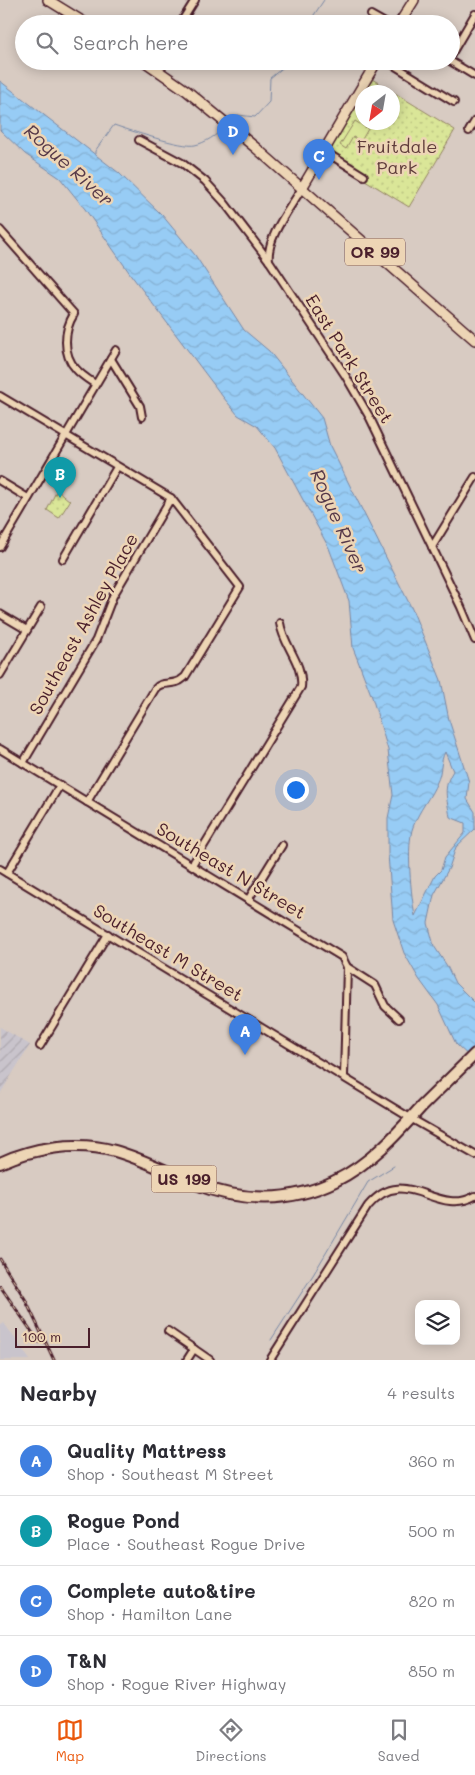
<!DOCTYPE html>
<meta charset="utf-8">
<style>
body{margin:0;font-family:Mali,sans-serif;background:#f7f7f7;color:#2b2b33}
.controls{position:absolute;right:15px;bottom:15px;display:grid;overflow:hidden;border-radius:10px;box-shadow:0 2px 12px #0003}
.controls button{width:45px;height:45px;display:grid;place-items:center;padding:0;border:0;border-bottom:1px solid #e1e1e2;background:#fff;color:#2b2b33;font:25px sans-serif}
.compass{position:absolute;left:355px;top:85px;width:45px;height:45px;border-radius:50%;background:#fff;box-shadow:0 2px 12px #0003;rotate:211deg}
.scale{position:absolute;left:15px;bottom:12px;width:75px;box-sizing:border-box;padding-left:5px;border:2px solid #4a1f2b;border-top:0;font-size:14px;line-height:18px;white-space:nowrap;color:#4a1f2b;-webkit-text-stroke:4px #edd5b5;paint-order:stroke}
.you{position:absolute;left:295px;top:789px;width:18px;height:18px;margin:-12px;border:4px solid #fff;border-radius:50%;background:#1a73e8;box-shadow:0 0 0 8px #1a73e833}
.badge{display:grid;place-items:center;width:32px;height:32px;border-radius:50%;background:#ea580c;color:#fff;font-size:16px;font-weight:700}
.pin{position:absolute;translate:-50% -41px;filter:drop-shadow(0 1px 2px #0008)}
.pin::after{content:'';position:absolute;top:26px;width:18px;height:15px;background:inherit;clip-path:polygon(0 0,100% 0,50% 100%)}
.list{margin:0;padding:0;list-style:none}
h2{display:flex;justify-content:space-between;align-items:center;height:65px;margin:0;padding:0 20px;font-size:21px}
h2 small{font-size:16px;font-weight:400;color:#7c7c81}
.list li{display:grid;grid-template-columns:32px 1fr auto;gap:15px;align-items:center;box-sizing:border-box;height:70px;padding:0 20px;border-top:1px solid #e1e1e2}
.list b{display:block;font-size:19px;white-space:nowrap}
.list p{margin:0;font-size:16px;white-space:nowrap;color:#7c7c81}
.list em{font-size:16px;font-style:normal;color:#7c7c81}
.icon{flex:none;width:28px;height:28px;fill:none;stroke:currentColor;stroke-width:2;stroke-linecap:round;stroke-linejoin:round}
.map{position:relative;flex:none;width:475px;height:1360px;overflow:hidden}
.search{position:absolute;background:#fff;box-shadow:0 2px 12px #0003;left:15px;right:15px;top:15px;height:55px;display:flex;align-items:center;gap:12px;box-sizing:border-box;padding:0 18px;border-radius:28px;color:#7c7c81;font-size:19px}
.sheet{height:345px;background:#fff}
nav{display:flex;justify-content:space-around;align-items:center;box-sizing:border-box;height:70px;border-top:1px solid #e1e1e2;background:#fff;font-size:14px;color:#7c7c81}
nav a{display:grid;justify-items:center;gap:2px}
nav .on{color:#ea580c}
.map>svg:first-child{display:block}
.built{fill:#c9c4cc}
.industrial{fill:url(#industrial-furrows)}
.park{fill:url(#park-dots);stroke:#928262}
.garden{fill:#dae698;stroke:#928262}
.water{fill:url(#water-waves);stroke:#7887a4;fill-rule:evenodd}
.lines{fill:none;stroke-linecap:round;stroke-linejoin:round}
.stream{stroke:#7887a4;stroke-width:1}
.minor-casing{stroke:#4a1f2b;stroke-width:10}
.major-casing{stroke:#4a1f2b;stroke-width:12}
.highway-casing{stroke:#4a1f2b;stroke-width:14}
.minor{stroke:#edd5b5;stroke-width:6}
.major{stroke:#edd5b5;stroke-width:9}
.highway{stroke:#edd5b5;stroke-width:10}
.rail-casing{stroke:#4a1f2b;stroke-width:3}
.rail{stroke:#edd5b5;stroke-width:1;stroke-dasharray:4;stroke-linecap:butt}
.labels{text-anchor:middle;stroke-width:5;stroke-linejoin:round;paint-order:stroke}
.shield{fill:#edd5b5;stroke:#7b5654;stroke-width:1}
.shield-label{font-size:16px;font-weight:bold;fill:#4a1f2b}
.park-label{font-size:18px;fill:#603d3b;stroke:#edd5b5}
.street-label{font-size:18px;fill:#4a1f2b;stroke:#edd5b5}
.water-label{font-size:19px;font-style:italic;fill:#563949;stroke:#edd5b5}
</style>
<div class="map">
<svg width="475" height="1360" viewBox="0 0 475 1360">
<defs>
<pattern id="industrial-furrows" width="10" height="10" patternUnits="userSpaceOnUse" patternTransform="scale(1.25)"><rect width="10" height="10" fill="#c9c4cc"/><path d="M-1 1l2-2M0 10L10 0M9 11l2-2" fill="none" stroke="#aea8af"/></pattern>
<pattern id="park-dots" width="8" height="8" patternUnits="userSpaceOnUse" patternTransform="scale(1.25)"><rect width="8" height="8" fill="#dae698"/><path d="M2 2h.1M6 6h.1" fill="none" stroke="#bdc583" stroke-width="1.8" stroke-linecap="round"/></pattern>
<pattern id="water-waves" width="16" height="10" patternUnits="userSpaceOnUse" patternTransform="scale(1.25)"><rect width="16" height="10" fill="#97ccf5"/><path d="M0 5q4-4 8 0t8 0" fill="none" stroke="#84afd2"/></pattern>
</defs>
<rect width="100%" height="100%" fill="#d8cbc2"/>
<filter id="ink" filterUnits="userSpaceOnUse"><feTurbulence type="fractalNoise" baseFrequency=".02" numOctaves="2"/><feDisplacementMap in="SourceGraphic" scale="10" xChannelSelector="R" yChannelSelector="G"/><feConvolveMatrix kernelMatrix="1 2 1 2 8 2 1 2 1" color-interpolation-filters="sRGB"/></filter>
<g filter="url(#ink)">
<path class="built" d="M 4,1323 L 30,1360 L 0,1360 L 0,1326 Z"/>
<path class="industrial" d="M 0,1027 L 30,1045 L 0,1094 Z"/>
<g class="park">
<path d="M 372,79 L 455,130 L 409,207 L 326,156 L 362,96 L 362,122 L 392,122 L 392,92 L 364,92 Z"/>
<path d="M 57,490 L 70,501 L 59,518 L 47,510 Z"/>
</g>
<path class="garden" d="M 355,121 L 368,129 L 361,141 L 353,137 L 346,149 L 340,145 Z"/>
<path class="water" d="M 0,81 L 119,173 L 162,215 L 195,255 L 244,330 L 269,351 L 322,418 L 330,446 L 412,609 L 441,680 L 449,720 L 469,782 L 467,799 L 475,812 L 475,829 L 456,847 L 449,868 L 434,895 L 428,923 L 434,946 L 447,966 L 455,983 L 475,1003 L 475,1062 L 456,1044 L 438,1005 L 419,979 L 404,953 L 393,920 L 388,854 L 388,818 L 393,795 L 388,750 L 372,697 L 353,648 L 349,601 L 329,548 L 275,448 L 257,426 L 238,415 L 223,397 L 131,275 L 85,209 L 60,178 L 25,154 L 0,130 ZM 445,752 L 453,771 C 442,788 447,798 450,817 L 465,823 L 465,833 L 445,857 L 441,870 L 435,876 L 415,916 C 411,896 406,845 413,827 C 419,810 431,797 437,782 C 442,773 440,761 445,752 Z"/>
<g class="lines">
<g class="stream">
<path d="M 308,24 L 324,0"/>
<path d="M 230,122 L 238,115 L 255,117 L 269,102 L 270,78 L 291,61"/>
<path d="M 95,155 L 95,151 L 114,125 C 128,130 183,148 195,145 C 205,143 217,135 225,127"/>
<path d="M 271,1340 L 313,1275 L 368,1182 L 394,1166"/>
</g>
<defs>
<g id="minor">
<path d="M 371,15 L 387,24"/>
<path d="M 180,24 L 195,0"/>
<path d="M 451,55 L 475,14"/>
<path d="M 387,61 L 454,102"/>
<path d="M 450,61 L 475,76"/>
<path d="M 469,131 L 475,121"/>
<path d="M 139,140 L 182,163 L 205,181 L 224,202 L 270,262 L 345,375 L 370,418 L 461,607 L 475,640"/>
<path d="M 324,151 L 364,176"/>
<path d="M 0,230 L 74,314 C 64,330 62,354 76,369 C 81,375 89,380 95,384"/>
<path d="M 269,261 C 266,237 290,209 302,188"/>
<path d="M 111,359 L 140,406 L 142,417"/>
<path d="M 0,396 L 171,498 L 240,587 L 185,677 C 173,688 163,679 155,689 L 87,802"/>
<path d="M 0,481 L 28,498"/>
<path d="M 0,547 L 116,350"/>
<path d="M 432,547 L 475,477"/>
<path d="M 63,559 L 117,467"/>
<path d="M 0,614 L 27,630"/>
<path d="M 0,675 L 41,607"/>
<path d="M 0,749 L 342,957 L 347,967 L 344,1076"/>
<path d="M 23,763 L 96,640 L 113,596 L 171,498"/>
<path d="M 192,865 L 301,687 C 304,664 283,645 280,623"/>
<path d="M 0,869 L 412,1119 L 475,1155"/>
<path d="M 7,873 L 60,785"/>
<path d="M 248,900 L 282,845"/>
<path d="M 347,967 L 375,985 L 385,1006 L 399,1019"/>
<path d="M 40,1046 L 108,934"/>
<path d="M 168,1331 L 210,1360"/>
<path d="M 187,1360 L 194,1349"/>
<path d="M 270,1360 L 368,1206 C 405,1162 436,1218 475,1196"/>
</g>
<g id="major">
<path d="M 48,0 L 87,24"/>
<path d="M 399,24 L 414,0"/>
<path d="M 144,61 L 187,91 L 256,148 L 475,340"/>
<path d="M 302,188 L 377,61"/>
</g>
<path id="highway" d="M 0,1163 C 35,1147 77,1141 115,1151 C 143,1159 169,1173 196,1184 C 241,1202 291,1203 335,1181 C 370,1164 396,1135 421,1107 C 439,1089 457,1072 475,1054"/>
</defs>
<use href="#minor" class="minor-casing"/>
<use href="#major" class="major-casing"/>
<use href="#highway" class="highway-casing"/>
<use href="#minor" class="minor"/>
<use href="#major" class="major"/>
<use href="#highway" class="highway"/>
<defs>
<g id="rail">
<path d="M 0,1259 L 25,1299 L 54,1360"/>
<path d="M 0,1286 L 39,1342"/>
</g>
</defs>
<use href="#rail" class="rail-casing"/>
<use href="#rail" class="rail"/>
</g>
</g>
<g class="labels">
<g class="shield">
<rect x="345" y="238.5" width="60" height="27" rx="4"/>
<rect x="151.5" y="1165.5" width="65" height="27" rx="4"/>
</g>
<g class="shield-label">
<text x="375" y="258">OR 99</text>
<text x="184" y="1185">US 199</text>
</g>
<g class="park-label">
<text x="397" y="153">Fruitdale<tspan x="397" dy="21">Park</tspan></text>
</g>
<g class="street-label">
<text transform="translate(349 359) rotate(58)" y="6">East Park Street</text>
<text transform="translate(84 624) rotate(-61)" y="6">Southeast Ashley Place</text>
<text transform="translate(231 871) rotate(31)" y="6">Southeast N Street</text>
<text transform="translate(168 953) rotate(31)" y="6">Southeast M Street</text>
</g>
<g class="water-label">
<text transform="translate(69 165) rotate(42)" y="7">Rogue River</text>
<text transform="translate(339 521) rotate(66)" y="7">Rogue River</text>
</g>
</g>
</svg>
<div class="controls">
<button><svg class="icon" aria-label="layers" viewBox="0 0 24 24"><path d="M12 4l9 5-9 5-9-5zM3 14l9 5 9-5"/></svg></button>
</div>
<svg class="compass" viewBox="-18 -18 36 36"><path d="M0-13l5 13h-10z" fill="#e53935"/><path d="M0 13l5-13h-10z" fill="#7c7c81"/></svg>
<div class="scale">100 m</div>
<div class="you"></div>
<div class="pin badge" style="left:245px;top:1055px;background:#3f7fe0">A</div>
<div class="pin badge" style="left:60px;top:498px;background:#0f9aa8">B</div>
<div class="pin badge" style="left:319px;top:180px;background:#3f7fe0">C</div>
<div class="pin badge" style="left:233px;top:155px;background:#3f7fe0">D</div>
<div class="search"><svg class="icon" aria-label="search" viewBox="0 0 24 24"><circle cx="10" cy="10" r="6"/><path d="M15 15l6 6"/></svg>Search here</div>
</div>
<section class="sheet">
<h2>Nearby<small>4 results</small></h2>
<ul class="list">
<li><span class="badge" style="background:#3f7fe0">A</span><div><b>Quality Mattress</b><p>Shop · Southeast M Street</p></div><em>360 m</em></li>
<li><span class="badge" style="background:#0f9aa8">B</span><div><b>Rogue Pond</b><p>Place · Southeast Rogue Drive</p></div><em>500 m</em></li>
<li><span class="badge" style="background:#3f7fe0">C</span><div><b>Complete auto&amp;tire</b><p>Shop · Hamilton Lane</p></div><em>820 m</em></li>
<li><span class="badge" style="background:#3f7fe0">D</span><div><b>T&amp;N</b><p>Shop · Rogue River Highway</p></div><em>850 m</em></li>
</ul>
</section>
<nav>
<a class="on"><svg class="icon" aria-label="map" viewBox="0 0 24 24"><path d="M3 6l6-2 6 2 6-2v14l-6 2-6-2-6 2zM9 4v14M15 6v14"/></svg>Map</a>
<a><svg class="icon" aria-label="directions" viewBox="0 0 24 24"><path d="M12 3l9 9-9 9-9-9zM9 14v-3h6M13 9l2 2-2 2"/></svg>Directions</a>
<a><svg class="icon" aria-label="saved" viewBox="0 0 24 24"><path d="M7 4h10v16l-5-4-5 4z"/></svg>Saved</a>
</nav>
